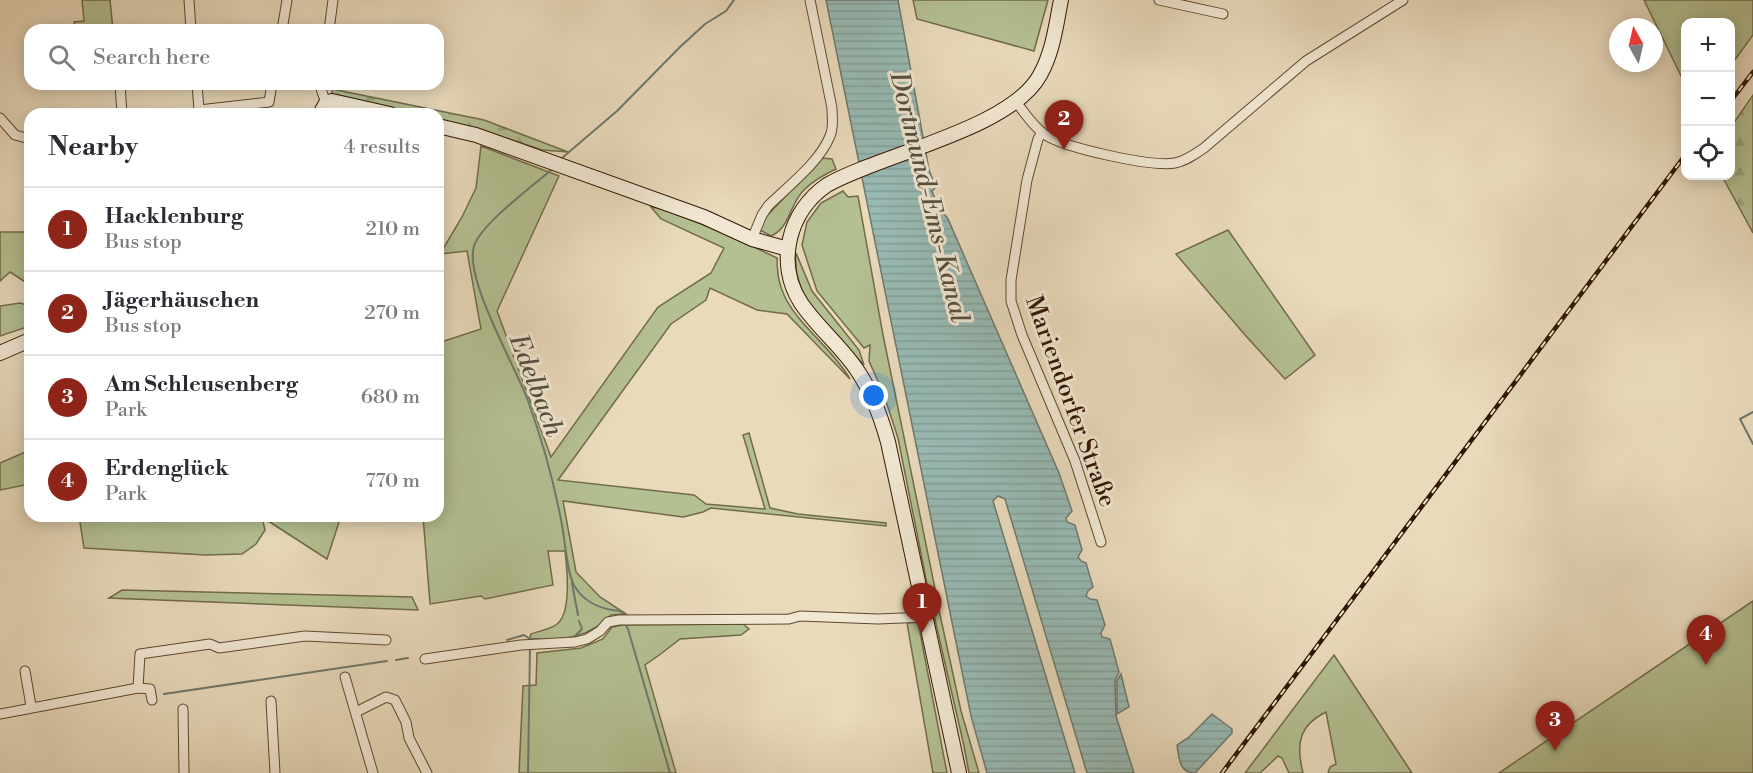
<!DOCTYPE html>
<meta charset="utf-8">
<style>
body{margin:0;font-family:"Libre Bodoni",serif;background:#f2f2f3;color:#2b2b33}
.controls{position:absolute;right:18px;top:18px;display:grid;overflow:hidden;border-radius:12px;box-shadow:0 3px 15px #0003}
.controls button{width:54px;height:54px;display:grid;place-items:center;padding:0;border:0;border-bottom:2px solid #e1e1e2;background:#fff;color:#2b2b33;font:30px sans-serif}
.compass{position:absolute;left:1609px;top:18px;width:54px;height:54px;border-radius:50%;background:#fff;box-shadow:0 3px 15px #0003;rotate:352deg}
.you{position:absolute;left:874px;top:396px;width:21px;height:21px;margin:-15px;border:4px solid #fff;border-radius:50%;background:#1a73e8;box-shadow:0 0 0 9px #1a73e833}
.badge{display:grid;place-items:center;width:39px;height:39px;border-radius:50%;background:#8f2418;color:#fff;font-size:20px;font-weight:700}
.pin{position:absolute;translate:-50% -50px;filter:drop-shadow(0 2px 3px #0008)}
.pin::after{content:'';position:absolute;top:32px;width:21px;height:18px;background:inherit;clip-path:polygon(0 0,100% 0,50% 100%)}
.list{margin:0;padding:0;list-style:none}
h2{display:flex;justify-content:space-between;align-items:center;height:78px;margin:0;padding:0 24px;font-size:26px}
h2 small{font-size:20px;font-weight:400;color:#7c7c81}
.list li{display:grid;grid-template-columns:39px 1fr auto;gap:18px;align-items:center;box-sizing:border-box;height:84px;padding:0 24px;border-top:2px solid #e1e1e2}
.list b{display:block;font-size:22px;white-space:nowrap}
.list p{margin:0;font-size:20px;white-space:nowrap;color:#7c7c81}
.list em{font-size:20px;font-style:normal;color:#7c7c81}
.icon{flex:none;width:33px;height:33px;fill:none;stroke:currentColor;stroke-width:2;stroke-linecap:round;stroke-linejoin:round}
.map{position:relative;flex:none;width:1753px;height:773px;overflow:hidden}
.search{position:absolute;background:#fff;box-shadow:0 3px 15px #0003;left:24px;top:24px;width:420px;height:66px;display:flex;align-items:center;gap:15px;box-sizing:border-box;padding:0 21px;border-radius:18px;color:#7c7c81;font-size:22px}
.panel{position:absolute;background:#fff;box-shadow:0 3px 15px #0003;left:24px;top:108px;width:420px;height:414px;border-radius:18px}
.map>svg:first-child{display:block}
.green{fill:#b4c092;stroke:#726b49;stroke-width:1.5}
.forest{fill:url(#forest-firs);stroke:#726b49;stroke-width:1.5}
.water{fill:url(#water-rules);stroke:#6e786c;stroke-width:1.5}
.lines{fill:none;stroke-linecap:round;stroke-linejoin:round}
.stream{stroke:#6e786c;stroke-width:2}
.street-casing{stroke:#5f472f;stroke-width:11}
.secondary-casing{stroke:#311600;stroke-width:16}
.street{stroke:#f1e7d3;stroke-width:9}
.secondary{stroke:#f1e7d3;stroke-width:14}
.rail-casing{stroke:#311600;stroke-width:4.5}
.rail{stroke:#f1e7d3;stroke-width:2;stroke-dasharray:7;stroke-linecap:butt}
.labels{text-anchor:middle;stroke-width:6;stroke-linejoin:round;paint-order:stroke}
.street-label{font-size:24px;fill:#311600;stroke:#f1e7d3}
.water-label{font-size:26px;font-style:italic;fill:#554f3f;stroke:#f1e7d3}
</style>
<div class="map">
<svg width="1753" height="773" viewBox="0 0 1753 773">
<defs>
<pattern id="forest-firs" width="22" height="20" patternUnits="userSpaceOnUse" patternTransform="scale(1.5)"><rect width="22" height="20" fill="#b4c092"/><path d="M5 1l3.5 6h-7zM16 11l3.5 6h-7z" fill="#9ba47c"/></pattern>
<pattern id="water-rules" width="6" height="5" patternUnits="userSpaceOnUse" patternTransform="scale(1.5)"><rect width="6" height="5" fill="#97bab4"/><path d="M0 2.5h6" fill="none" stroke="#839f99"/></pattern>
</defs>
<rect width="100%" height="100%" fill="#e9dabc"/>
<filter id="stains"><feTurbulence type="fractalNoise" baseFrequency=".00333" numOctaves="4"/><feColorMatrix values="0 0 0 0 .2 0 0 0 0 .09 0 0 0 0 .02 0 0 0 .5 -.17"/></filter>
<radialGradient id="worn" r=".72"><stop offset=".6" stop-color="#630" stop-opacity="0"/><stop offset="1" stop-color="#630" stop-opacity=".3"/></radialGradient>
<g class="green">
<path d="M 82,0 L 110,0 L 113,30 L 75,30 L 74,22 L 84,21 Z"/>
<path d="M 913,0 L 1048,0 L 1034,51 L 917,19 Z"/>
<path d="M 1644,0 L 1753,0 L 1753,35 L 1731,65 L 1730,22 L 1686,22 L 1685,84 Z"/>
<path d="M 481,146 L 559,176 L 497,311 L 551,457 L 658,307 L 711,273 L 724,248 L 661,219 L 651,207 L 663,209 L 729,235 L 777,258 C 777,269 778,280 782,290 C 794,323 832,347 850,379 L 787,314 L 757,310 L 710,288 L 706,300 L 671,324 L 558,480 L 694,495 L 706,504 L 765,509 L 743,435 L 749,433 L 770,508 L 798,514 L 886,523 L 886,526 L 711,508 L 703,512 L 683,517 L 563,501 L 576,572 L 600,597 L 626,614 L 611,615 C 587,640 562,639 529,640 L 531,634 C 539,631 551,629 557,624 C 572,613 567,568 565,551 L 548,551 L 553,585 L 485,599 L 481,596 L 430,604 L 423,516 L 438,516 L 438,343 L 481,329 L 467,251 L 440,254 L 462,217 L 476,188 Z"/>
<path d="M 822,158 L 832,159 L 836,169 C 825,174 813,181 804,190 C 790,203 790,228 771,236 L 760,230 L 762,221 Z"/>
<path d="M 843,191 L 848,197 L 858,196 L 883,335 L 938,603 L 931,604 L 898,438 L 883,392 L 869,361 L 870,345 L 864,348 L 817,291 L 802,245 L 807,222 L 821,203 Z"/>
<path d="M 1228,230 L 1315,355 L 1285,379 L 1245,335 L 1176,254 Z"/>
<path d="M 0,232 L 30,232 L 30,285 L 10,272 L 0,281 Z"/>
<path d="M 796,253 L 812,291 L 859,350 L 864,365 C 834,334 791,301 796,253 Z"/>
<path d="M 20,303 L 30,306 L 30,326 L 0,336 L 0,306 Z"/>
<path d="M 30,450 L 30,484 L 0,490 L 0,463 Z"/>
<path d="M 79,516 L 341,516 L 327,559 L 262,517 L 265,530 L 256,544 L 242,554 L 205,555 L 84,548 Z"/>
<path d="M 122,590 L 412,597 L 418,610 L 109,598 Z"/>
<path d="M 1753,601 L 1753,773 L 1499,773 Z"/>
<path d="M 939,610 L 961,711 L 979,773 L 969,773 L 964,746 L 933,611 Z"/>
<path d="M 918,622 L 947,773 L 933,773 L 907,623 Z"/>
<path d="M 743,624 L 749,629 L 741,635 L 680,639 L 662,653 L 645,665 L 676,773 L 519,773 L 523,686 L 536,685 L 537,653 L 581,648 L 603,639 L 612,627 L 623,625 Z"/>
<path d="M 1334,655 L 1412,773 L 1328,773 L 1330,767 L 1336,764 L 1326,712 C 1298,726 1296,745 1303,773 L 1289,773 L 1282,758 L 1278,756 L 1260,773 L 1245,773 Z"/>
</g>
<g class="forest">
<path d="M 332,89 L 484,120 L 568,152 L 542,150 L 477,128 L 438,120 L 438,114 C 402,114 366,106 332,94 Z"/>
<path d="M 1753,95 L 1753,233 L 1722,176 L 1730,176 L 1731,127 Z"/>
</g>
<g class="water">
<path d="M 826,0 L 898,0 L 929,170 L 936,187 L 932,191 L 937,205 L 948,219 L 1059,473 L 1072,511 L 1066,518 L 1067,522 L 1075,525 L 1082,550 L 1078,557 L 1081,561 L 1086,563 L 1093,587 L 1088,591 L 1086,596 L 1090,599 L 1097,600 L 1105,625 L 1101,633 L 1102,637 L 1110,639 L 1119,672 L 1115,681 L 1116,716 L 1134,773 L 1087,773 L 1005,499 L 998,496 L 993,501 L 1075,773 L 987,773 L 971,716 Z"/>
<path d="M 1121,674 L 1129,707 L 1117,714 L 1117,681 Z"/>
<path d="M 1212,714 L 1232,729 L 1232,733 L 1195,773 C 1179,773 1179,758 1177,745 L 1188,738 Z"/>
</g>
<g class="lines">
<g class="stream">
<path d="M 562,158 L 617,111 L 680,47 L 705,24 L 726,11 L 734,0"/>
<path d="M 551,170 C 533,186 481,224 474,246 C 464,278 514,364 527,398 C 542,439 554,482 562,525 C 565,540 567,575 575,587 C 585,603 603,610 621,611 L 622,615"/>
<path d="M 1753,412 L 1740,419 L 1753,444"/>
<path d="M 572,583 L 578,615"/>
<path d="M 625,624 L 628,629 L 670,773"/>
<path d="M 573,638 L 582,629 L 579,621"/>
<path d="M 507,640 L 524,635 L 530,639 L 541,639"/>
<path d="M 396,660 L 408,658"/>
<path d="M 164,694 L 387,661"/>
<path d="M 528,773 L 530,647"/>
</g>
<defs>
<g id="street">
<path d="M 189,0 L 191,30"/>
<path d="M 1159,0 L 1223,14"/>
<path d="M 282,30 L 287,0"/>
<path d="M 329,30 L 333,0"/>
<path d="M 120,84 L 122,114"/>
<path d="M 197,84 L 199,110"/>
<path d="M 321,84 L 321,89 L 326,103"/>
<path d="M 1016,102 C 1025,113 1032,125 1044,134 C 1064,148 1151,167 1175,163 C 1186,161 1195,154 1204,148 L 1306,61 L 1403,0"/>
<path d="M 198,114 L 199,110 L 269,102 L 272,84"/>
<path d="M 0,118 L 15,135 L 30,139"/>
<path d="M 1042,132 L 1038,139 L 1027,180 L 1011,280 L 1011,301 L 1022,335 L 1075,461 L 1101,542"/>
<path d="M 752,239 L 762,215 L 768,206 C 787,187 820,162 830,136 C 834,128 832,118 832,108 L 810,0"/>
<path d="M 425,659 L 521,645 L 575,642 L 587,639 L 600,631 L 608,622 L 619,620 L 789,619 L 800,616 L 878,619 L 926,617"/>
<path d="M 25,671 L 31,706"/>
<path d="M 345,677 L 373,773"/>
<path d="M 138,688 L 140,654 L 210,644 L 219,648 L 305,636 L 386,640"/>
<path d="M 271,701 L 275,773"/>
<path d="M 183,709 L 184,773"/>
<path d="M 356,712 L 386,697 L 395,700 L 406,722 L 409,738 L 427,773"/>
<path d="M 0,714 L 138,688 L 150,689 L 152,700"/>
</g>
<g id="secondary">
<path d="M 320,114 L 326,103 L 332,101 L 390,114"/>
<path d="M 438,126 L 476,135 L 704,217 L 752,239 L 788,249"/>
<path d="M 0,353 L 30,340"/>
<path d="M 959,773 L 888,442 C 881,417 872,392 857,370 C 841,346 817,327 801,303 C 775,263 789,211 827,185 C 881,154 1011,129 1040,75 C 1053,52 1056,25 1061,0"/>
</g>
</defs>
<use href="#street" class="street-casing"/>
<use href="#secondary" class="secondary-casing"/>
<use href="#street" class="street"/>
<use href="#secondary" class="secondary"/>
<defs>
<g id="rail">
<path d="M 1730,102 L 1753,72"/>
<path d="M 1222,773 L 1686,154"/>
</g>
</defs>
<use href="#rail" class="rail-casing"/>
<use href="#rail" class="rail"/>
</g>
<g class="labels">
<g class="street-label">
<text transform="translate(1071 401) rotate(70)" y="8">Mariendorfer Straße</text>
</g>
<g class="water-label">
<text transform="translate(930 197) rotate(76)" y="9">Dortmund-Ems-Kanal</text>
<text transform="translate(537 385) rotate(69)" y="9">Edelbach</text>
</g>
</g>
<rect width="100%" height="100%" filter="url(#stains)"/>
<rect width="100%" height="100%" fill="url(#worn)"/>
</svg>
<div class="controls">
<button>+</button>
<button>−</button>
<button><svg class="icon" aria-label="locate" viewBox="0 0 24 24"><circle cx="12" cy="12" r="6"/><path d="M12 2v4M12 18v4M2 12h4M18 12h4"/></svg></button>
</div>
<svg class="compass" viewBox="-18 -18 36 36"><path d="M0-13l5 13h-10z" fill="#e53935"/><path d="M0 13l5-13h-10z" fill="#7c7c81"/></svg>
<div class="you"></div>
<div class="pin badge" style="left:922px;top:633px">1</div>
<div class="pin badge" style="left:1064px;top:150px">2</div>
<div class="pin badge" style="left:1555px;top:751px">3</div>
<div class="pin badge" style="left:1706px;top:665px">4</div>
<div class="search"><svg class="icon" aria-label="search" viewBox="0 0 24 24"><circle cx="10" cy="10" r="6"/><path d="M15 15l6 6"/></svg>Search here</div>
<section class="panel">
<h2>Nearby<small>4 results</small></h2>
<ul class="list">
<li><span class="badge">1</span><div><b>Hacklenburg</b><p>Bus stop</p></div><em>210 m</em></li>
<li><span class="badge">2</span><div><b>Jägerhäuschen</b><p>Bus stop</p></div><em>270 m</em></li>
<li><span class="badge">3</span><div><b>Am Schleusenberg</b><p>Park</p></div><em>680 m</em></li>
<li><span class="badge">4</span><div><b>Erdenglück</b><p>Park</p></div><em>770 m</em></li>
</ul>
</section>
</div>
